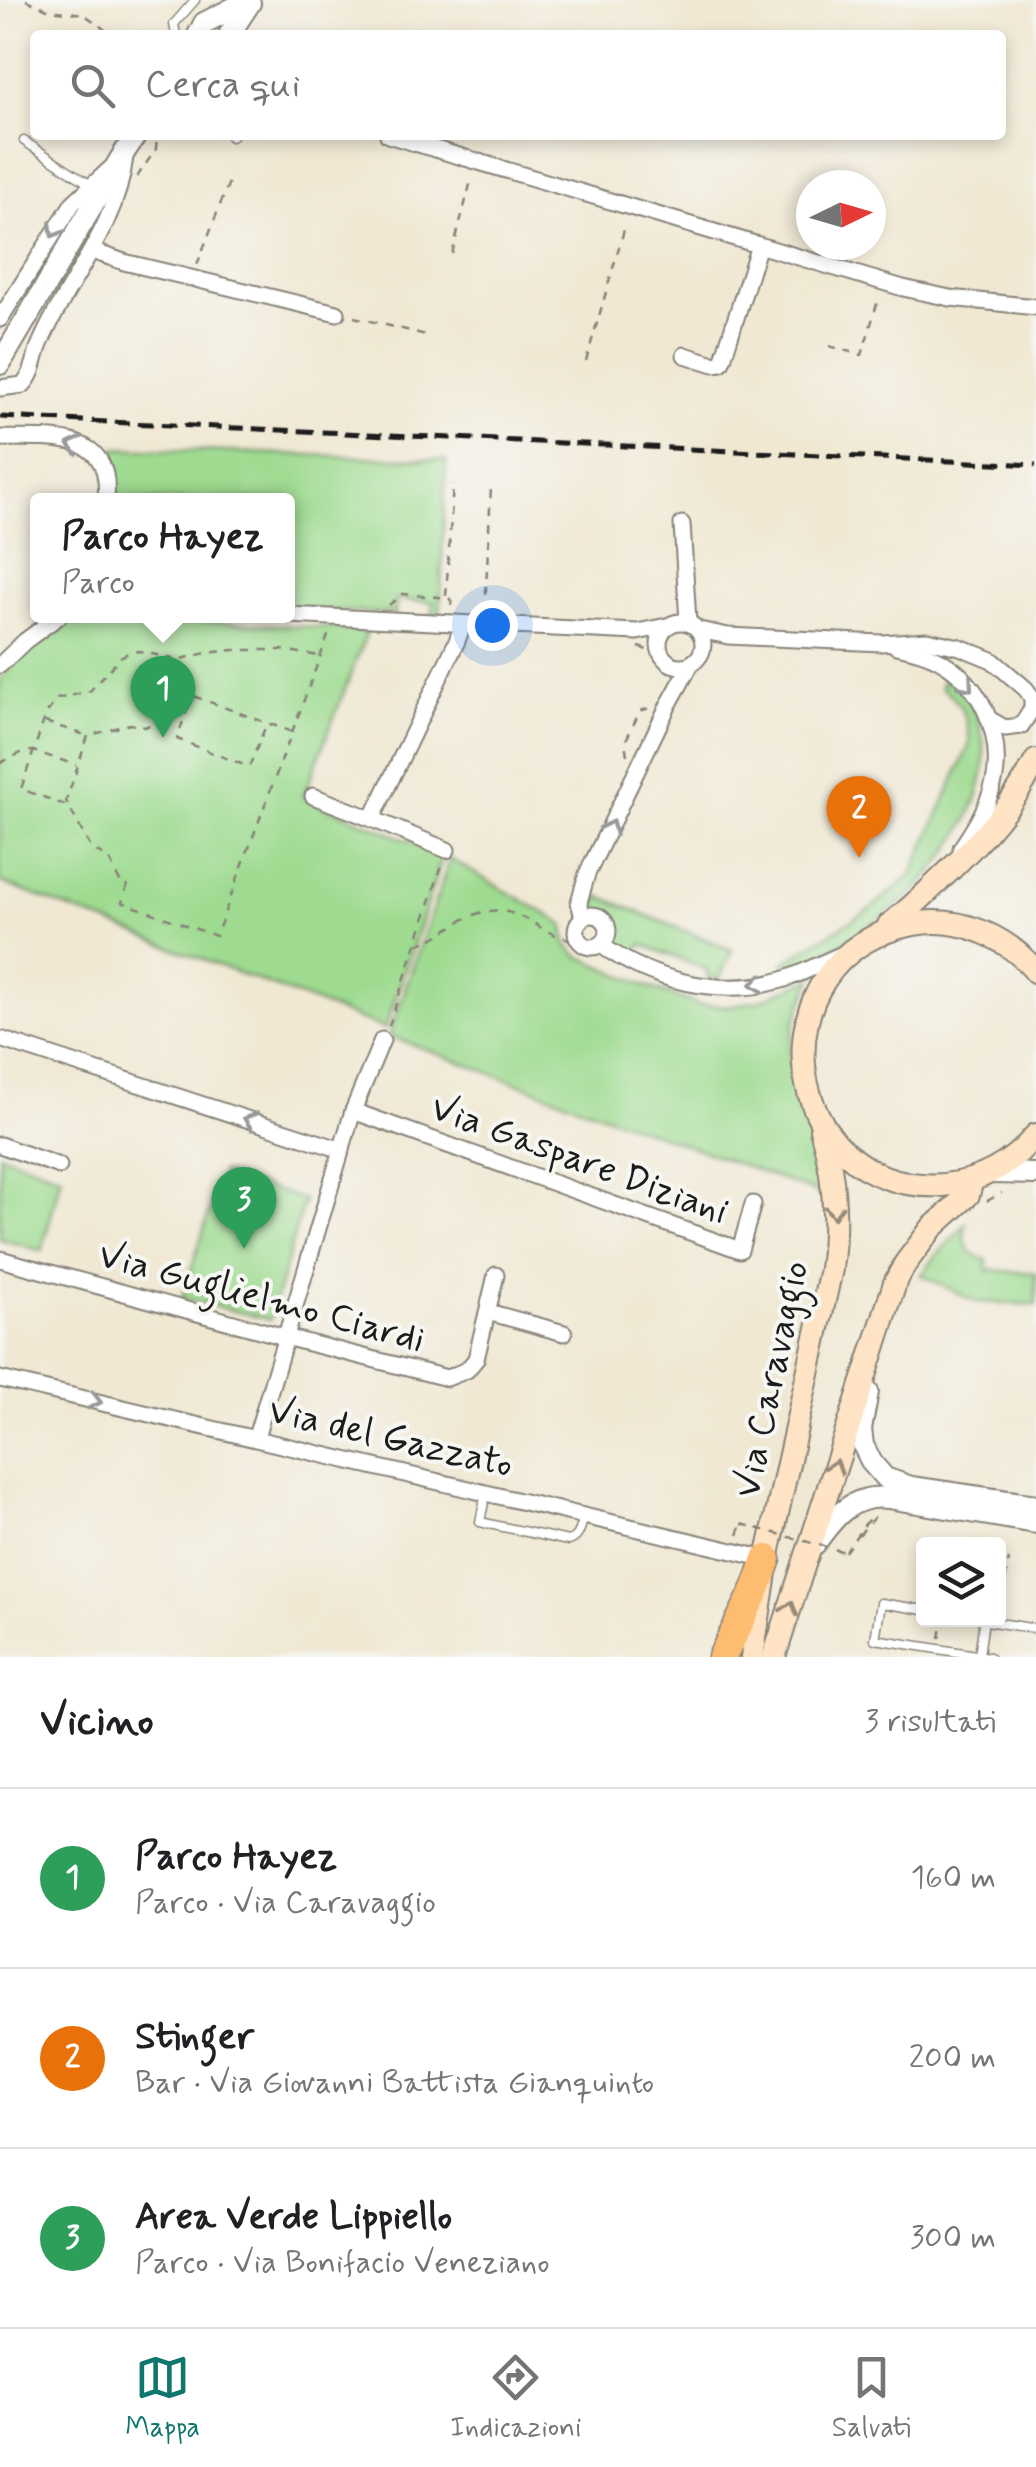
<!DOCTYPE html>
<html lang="it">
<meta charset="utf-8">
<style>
body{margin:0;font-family:Mynerve,sans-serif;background:#f2f2f2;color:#202124}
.controls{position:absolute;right:30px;bottom:30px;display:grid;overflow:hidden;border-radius:10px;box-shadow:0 5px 15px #0003}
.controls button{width:90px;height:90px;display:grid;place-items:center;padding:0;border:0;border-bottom:2px solid #e0e0e0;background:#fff;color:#202124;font:50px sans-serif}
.compass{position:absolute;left:796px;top:170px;width:90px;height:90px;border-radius:50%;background:#fff;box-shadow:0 5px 15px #0003;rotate:85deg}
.you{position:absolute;left:492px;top:625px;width:35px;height:35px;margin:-25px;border:8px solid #fff;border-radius:50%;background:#1a73e8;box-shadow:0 0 0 15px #1a73e833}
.badge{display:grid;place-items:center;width:65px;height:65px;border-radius:50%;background:#0f766e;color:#fff;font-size:32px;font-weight:700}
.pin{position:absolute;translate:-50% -82px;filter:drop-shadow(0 2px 5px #0008)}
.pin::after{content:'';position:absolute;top:52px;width:35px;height:30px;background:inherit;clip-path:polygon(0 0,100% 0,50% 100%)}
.popup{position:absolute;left:30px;top:493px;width:265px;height:130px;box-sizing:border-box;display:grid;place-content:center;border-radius:10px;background:#fff;filter:drop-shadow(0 2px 8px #0005);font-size:32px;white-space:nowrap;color:#757577}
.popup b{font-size:38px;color:#202124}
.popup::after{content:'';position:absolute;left:50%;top:100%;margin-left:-20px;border:20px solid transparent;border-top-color:#fff}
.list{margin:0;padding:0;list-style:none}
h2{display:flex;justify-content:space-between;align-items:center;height:130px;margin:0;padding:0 40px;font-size:42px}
h2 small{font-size:32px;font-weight:400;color:#757577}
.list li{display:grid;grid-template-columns:65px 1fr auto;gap:30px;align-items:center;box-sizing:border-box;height:180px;padding:0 40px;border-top:2px solid #e0e0e0}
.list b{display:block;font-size:38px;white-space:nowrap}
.list p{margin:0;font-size:32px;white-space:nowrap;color:#757577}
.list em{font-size:32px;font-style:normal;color:#757577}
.icon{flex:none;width:55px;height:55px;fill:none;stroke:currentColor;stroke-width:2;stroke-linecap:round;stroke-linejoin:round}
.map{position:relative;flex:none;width:1036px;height:1657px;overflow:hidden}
.search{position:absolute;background:#fff;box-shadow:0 5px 15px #0003;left:30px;right:30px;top:30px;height:110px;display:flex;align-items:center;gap:25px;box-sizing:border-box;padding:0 35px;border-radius:10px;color:#757577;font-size:38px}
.sheet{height:670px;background:#fff}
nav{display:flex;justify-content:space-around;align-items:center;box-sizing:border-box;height:140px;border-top:2px solid #e0e0e0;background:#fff;font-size:28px;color:#757577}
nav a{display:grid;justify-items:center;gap:5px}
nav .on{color:#0f766e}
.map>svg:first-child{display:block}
.green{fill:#9edb90;stroke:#5d7c56;stroke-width:2.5}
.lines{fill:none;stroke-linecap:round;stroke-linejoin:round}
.service-casing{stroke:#868278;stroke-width:11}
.minor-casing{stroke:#868278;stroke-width:19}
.tertiary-casing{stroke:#868278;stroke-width:24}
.secondary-casing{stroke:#868278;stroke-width:26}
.motorway-casing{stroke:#868278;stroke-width:31}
.path{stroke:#868278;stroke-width:2.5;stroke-dasharray:8 8;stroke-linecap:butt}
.service{stroke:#fff;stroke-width:8}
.minor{stroke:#fff;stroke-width:15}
.tertiary{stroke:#fff;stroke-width:20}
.secondary{stroke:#fee4c5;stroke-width:22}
.motorway{stroke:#fdbc6f;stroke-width:28}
.rail{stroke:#1c1c1c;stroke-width:5;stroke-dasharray:15 8;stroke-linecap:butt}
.path-bridge{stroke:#868278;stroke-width:2.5;stroke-dasharray:8 8;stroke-linecap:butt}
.oneway{stroke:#999}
.oneway2{stroke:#988a79}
.labels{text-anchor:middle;stroke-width:8;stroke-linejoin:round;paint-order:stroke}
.street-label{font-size:38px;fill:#1c1c1c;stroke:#f6f6f2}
</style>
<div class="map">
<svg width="1036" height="1657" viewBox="0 0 1036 1657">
<rect width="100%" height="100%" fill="#f6f6f2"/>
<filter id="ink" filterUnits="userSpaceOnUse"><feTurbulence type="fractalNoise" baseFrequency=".01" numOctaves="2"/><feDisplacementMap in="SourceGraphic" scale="20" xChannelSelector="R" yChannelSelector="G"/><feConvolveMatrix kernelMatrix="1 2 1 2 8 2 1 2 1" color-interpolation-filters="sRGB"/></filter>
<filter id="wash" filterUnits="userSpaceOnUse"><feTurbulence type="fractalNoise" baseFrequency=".0048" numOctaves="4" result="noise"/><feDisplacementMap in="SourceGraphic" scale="40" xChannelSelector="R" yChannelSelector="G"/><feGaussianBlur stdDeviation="2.25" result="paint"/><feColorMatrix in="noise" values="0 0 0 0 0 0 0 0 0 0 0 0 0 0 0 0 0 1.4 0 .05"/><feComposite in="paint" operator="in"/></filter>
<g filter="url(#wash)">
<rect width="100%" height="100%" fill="#f0e8d3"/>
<g class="green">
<path d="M 115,448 L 446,460 L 440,617 L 432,616 L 433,602 L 396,600 L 395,614 L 288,608 L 288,500 L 109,500 Z"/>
<path d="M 98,616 L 368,630 L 303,797 L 443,855 L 385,1029 L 0,882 L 0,679 C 33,642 47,624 98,616 Z"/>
<path d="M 943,679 C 968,692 979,714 983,741 C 992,794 952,854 916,890 C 890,915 826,955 792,968 L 783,963 L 870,909 L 911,876 L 969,746 C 971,724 961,699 941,688 Z"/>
<path d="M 450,859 L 564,924 L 566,944 L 578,956 L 646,986 L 699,1005 L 729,1006 L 761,1000 L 813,978 L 795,1021 L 790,1051 L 801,1109 L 815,1155 L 823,1195 L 389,1036 Z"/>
<path d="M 599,896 L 732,950 L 719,980 L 707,977 L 708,970 L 641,944 L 636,954 C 631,952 625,951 620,948 C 605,936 621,918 595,908 Z"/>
<path d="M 0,1154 L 61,1176 L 42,1251 L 0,1239 Z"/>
<path d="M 222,1172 L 304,1200 L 270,1320 L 182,1298 Z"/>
<path d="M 966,1224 C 961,1244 968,1255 987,1260 L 987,1270 L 1036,1273 L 1036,1305 L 976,1302 L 922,1275 L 935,1257 Z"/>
</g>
</g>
<g filter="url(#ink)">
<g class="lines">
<defs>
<g id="service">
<path d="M 176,35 L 174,24 L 195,0"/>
<path d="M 231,137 L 233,135"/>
<path d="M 24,141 L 91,185"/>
<path d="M 486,1492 L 480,1522 L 568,1541 C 580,1539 581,1526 584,1515"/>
<path d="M 924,1610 L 881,1603 L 875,1639 L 989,1657"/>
<path d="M 981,1620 L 1036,1629"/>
<path d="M 979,1655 L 984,1620"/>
</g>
<g id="minor">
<path d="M 388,135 L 903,288 L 950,298 L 1036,307"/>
<path d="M 92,251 L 124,262 L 337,313"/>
<path d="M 0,319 L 73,203 L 110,169"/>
<path d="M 685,355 L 714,364 L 721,363 L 723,359 L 759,245"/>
<path d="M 0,388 L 23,385 C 35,373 34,357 41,342 C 68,279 117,228 125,157"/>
<path d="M 0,438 C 51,440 113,428 106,500"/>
<path d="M 682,524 L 688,622"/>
<path d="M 288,615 L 637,632 L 667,626"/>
<circle cx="681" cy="644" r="22"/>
<path d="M 699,630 L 728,636 L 882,643 L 927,640 L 960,647 L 992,660 L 1026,689 L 1032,698 L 1032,709 L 1021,726 L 1005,728 L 989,719"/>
<path d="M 896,646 C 911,649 928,653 941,661 C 980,683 1002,732 995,777 C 990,803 976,826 961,848"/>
<path d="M 0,665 L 25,641 L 59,616"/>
<path d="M 313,796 L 372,819"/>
<path d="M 447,850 L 372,819 L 457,641 L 463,624"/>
<circle cx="592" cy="931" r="16"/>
<path d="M 583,918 L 579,902 L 587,874 L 668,706 L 691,664"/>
<path d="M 601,945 C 652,981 721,998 782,980 C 805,973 826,960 848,952"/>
<path d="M 0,1039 L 342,1150"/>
<path d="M 353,1111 L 740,1250 L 753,1204"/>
<path d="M 0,1145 L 59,1166"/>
<path d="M 0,1259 L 285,1337 L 447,1378 L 467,1370 L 476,1359 L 496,1275"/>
<path d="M 488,1312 L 564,1333"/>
<path d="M 0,1379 L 767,1559"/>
<path d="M 256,1437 L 353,1111 L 382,1040"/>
</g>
<g id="tertiary">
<path d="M 198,35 L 204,23 L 249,0"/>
<path d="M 229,35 L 250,3"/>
<path d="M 0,364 L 120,159 L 136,135"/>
<path d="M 989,1173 L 1036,1174"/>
<path d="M 868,1392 L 861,1429 L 863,1445 L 872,1463 L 885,1478 L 911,1487 L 1036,1505"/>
<path d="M 815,1544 C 834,1517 852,1494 888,1498 L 1036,1523"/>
</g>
<g id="secondary">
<path d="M 889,925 C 911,909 929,890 948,872 C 983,838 1014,804 1036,761"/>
<path d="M 1036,972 C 1008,937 959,915 914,924 C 748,954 778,1196 944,1185 C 981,1182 1013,1163 1036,1135"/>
<path d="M 752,1657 L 767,1559 L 831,1269 C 837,1223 835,1174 821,1129"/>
<path d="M 774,1657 L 895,1283 L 905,1264 L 932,1228 L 968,1195 L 972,1180"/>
</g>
<path id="motorway" d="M 722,1657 L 756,1589 L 767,1559"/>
</defs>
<use href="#service" class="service-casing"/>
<use href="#minor" class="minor-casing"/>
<use href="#tertiary" class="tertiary-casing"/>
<use href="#secondary" class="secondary-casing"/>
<use href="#motorway" class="motorway-casing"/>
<g class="path">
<path d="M 26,0 L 50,10 L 84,14 L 112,35"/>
<path d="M 137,177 L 156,149 L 157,135"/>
<path d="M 452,254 L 472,177"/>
<path d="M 197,265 L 229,182"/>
<path d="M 354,317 L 430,336"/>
<path d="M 829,346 L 862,355 L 879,297"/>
<path d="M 586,361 L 626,223"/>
<path d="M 446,596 L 453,484"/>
<path d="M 389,605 L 403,594 L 449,598 L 452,602 L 449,609"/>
<path d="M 485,610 L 491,487"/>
<path d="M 639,647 L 650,651 L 670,674"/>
<path d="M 188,707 L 177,739 L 249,767 L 267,723"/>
<path d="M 45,722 L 88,736"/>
<path d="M 292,732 L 193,696 L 188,707 L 145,727 L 130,724 L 88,736 L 66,801 L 87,841 L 92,849 L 109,859 L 119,880 L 128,884 L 122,902 L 216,936 L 329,633"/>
<path d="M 627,755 L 625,742 L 640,711 L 650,708"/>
<path d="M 0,763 L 23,752 L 33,751 L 76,765"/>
<path d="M 65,805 L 21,789 L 46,714 L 57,699 L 90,691 L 120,657 L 130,652 L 141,651 L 177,660 L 206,653 L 234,650 L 281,650 L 319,656"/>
<path d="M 417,944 C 439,940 453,922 474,915 C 506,903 522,918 549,932 C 559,937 569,939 580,942"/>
<path d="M 389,1026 L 443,862"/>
<path d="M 987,1201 L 1002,1193"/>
<path d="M 738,1535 L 742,1524"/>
<path d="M 859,1535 L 876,1515"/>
<path d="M 845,1552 L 870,1517"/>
<path d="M 1005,1580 L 1009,1559"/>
<path d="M 1000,1612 L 1003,1594"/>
<path d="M 940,1638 L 943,1620"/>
</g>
<use href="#service" class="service"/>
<use href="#minor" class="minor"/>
<use href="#tertiary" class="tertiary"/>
<use href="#secondary" class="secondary"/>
<use href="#motorway" class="motorway"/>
<path class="rail" d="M 0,417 L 1036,465"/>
<path class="path-bridge" d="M 742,1524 L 845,1552"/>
</g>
<defs><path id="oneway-chevron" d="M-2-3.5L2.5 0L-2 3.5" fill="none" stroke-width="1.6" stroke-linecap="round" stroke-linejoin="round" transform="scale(2.5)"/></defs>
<g class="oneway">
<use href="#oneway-chevron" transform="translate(55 231) rotate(121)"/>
<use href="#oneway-chevron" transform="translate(74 445) rotate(-166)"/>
<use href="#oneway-chevron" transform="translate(967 685) rotate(49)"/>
<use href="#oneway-chevron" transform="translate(610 827) rotate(-65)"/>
<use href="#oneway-chevron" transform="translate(757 984) rotate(173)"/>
<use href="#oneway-chevron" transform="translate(250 1120) rotate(-162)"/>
<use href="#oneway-chevron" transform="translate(95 1401) rotate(13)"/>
</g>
<g class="oneway2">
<use href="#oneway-chevron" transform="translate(834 1212) rotate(87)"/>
<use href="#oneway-chevron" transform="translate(835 1466) rotate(-72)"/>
<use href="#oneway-chevron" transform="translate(790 1608) rotate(-73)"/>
</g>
</g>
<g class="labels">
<g class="street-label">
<text transform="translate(580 1158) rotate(20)" y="13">Via Gaspare Diziani</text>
<text transform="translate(262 1296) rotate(15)" y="13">Via Guglielmo Ciardi</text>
<text transform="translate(770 1379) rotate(-78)" y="13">Via Caravaggio</text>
<text transform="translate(391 1436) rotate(13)" y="13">Via del Gazzato</text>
</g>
</g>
</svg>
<div class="controls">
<button><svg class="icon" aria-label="layers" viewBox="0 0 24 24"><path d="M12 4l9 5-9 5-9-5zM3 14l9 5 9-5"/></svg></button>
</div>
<svg class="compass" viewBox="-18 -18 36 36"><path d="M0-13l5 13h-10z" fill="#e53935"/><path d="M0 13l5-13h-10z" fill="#757577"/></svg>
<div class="you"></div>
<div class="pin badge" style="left:163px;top:738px;background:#2e9e5b">1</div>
<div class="popup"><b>Parco Hayez</b>Parco</div>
<div class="pin badge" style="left:859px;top:858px;background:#e8710a">2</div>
<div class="pin badge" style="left:244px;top:1249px;background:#2e9e5b">3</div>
<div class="search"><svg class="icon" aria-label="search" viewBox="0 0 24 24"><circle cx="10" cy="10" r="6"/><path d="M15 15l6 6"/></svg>Cerca qui</div>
</div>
<section class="sheet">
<h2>Vicino<small>3 risultati</small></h2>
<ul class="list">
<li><span class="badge" style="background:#2e9e5b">1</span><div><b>Parco Hayez</b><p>Parco · Via Caravaggio</p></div><em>160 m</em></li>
<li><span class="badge" style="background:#e8710a">2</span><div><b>Stinger</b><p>Bar · Via Giovanni Battista Gianquinto</p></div><em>200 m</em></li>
<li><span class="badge" style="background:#2e9e5b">3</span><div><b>Area Verde Lippiello</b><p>Parco · Via Bonifacio Veneziano</p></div><em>300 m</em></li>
</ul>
</section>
<nav>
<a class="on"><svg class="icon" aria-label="map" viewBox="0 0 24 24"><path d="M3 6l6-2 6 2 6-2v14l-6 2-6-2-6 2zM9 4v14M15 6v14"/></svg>Mappa</a>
<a><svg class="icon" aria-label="directions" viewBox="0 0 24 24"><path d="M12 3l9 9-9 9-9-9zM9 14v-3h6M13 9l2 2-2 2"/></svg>Indicazioni</a>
<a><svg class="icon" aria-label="saved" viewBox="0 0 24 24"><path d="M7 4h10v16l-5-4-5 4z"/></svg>Salvati</a>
</nav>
